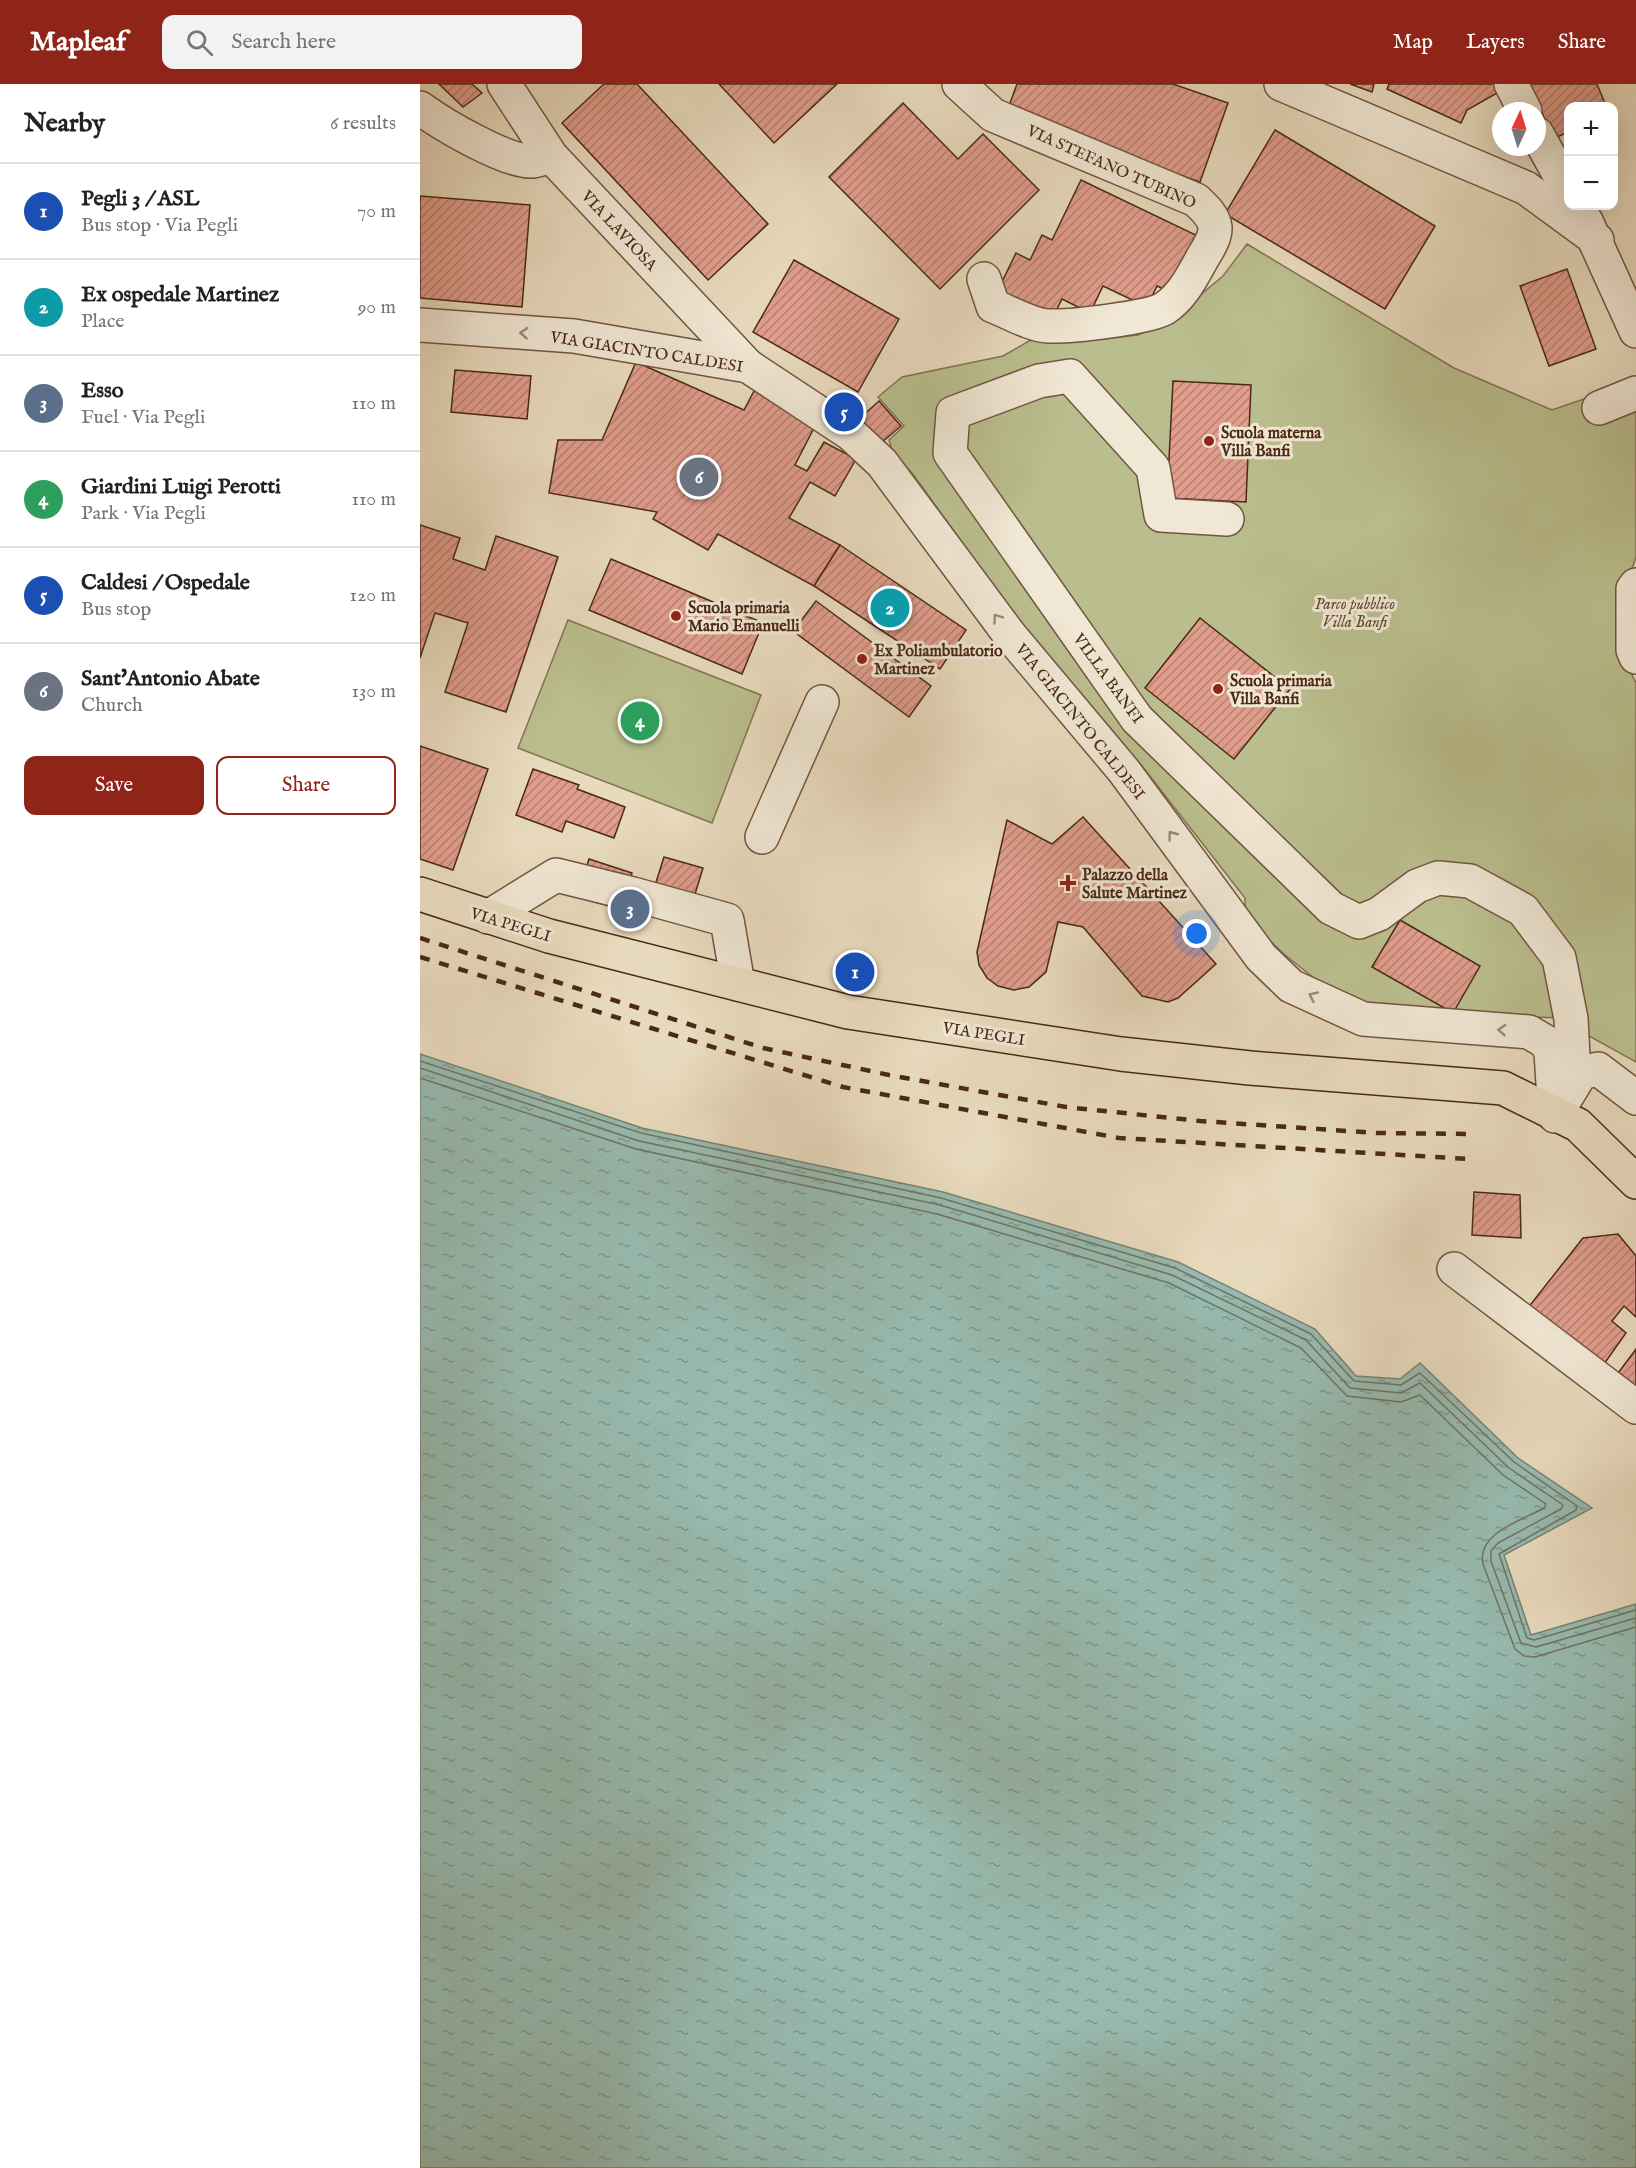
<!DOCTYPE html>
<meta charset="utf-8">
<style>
body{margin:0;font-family:"IM FELL English",serif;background:#f2f2f2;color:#222}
.controls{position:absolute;right:18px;top:18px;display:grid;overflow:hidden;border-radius:12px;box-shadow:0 6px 24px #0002}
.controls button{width:54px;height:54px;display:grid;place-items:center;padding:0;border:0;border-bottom:2px solid #e0e0e0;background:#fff;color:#222;font:30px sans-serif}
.compass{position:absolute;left:1072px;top:18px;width:54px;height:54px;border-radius:50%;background:#fff;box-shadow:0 6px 24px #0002;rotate:4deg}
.you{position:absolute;left:777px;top:850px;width:21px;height:21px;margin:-15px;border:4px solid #fff;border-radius:50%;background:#1a73e8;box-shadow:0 0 0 9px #1a73e833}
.badge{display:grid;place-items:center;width:39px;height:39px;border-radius:50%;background:#8f2418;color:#fff;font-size:20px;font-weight:700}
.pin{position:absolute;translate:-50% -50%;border:3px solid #fff;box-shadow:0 2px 6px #0006}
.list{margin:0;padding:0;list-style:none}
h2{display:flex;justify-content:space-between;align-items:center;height:78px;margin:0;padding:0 24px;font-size:26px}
h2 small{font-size:20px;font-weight:400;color:#767676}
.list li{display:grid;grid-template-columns:39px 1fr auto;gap:18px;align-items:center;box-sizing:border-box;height:96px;padding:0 24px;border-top:2px solid #e0e0e0}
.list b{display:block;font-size:22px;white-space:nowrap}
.list p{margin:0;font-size:20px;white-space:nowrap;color:#767676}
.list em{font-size:20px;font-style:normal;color:#767676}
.actions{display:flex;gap:12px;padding:18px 24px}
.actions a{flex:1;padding:14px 0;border:2px solid #8f2418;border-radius:12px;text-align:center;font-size:21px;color:#8f2418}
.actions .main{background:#8f2418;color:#fff}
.icon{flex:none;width:33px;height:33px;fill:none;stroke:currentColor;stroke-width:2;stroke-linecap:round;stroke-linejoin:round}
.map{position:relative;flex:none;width:1216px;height:2084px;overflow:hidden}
header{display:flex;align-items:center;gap:36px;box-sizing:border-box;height:84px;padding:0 30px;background:#8f2418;color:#fff}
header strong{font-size:28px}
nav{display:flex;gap:33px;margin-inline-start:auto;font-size:21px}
.search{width:420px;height:54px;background:#f2f2f2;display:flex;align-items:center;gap:15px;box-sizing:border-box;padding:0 21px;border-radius:12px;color:#767676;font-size:22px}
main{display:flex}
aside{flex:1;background:#fff}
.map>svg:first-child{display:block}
.green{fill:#babe8e;stroke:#827452;stroke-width:1.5}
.water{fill:url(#water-ripples);stroke:#798172;stroke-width:1.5}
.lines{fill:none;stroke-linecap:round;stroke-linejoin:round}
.shore{stroke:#717263;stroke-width:1.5}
.building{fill:url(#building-hatch);stroke:#4b2916;stroke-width:1.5}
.minor-casing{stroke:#725540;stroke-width:36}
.major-casing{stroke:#4b2916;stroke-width:36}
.minor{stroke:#f0e7d4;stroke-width:33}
.major{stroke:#e8dabd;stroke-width:33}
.rail{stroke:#4b2916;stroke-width:4.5;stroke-dasharray:10 10;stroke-linecap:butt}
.oneway{stroke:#9e8875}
.poi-dot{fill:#8f2418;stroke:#f0e7d4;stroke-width:2}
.labels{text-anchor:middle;stroke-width:6;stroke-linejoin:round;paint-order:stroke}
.street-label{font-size:16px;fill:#4b2916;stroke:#f0e7d4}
.poi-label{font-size:16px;font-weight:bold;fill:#4b2916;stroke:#f0e7d4;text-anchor:start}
.park-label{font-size:16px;font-style:italic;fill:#61472e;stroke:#f0e7d4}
</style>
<header>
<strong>Mapleaf</strong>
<div class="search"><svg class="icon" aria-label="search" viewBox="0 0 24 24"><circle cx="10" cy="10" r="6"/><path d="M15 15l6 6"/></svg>Search here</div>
<nav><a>Map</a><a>Layers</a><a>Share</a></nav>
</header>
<main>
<aside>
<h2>Nearby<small>6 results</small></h2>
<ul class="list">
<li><span class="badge" style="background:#1a4fb4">1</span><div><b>Pegli 3 / ASL</b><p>Bus stop · Via Pegli</p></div><em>70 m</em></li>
<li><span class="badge" style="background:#0f9aa8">2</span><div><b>Ex ospedale Martinez</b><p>Place</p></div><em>90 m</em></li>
<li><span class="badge" style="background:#5c6f8a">3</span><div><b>Esso</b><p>Fuel · Via Pegli</p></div><em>110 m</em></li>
<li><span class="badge" style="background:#2e9e5b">4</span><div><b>Giardini Luigi Perotti</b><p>Park · Via Pegli</p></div><em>110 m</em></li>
<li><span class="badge" style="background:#1a4fb4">5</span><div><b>Caldesi / Ospedale</b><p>Bus stop</p></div><em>120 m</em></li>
<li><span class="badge" style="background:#6b7280">6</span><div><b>Sant'Antonio Abate</b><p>Church</p></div><em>130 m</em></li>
</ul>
<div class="actions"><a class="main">Save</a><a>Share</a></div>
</aside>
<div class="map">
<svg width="1216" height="2084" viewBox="0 0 1216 2084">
<defs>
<pattern id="water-ripples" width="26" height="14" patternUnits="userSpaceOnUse" patternTransform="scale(1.5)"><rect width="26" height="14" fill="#97bbb0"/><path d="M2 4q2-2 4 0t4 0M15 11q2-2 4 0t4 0" fill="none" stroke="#7d988e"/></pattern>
<pattern id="building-hatch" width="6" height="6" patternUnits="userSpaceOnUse" patternTransform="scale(1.5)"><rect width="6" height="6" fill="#e09d8c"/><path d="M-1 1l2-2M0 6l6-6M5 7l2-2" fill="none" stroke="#b88071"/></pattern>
</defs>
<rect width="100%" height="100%" fill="#e8dabd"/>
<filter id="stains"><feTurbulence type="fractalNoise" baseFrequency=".00333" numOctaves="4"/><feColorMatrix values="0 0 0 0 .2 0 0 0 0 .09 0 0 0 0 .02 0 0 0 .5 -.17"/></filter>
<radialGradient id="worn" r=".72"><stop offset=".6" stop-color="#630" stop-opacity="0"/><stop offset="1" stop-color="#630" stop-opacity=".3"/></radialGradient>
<g class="green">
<path d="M 827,160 L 1034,284 L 1132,326 L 1216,297 L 1216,473 L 1208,496 L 1206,579 L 1216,599 L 1216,978 L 1169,952 L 1164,935 L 965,927 L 903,901 L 865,871 L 825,833 L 825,814 L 722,682 L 612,555 L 492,389 L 473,369 L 469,356 L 484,342 L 458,313 L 482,293 L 583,272 L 609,257 L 631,253 L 665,257 L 718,251 L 755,232 L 803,192 Z"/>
<path d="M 148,536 L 341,611 L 292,739 L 98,664 Z"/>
</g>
<path class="water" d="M 0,970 L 222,1044 L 523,1108 L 758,1178 L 895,1245 L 936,1292 L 980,1295 L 1000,1279 L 1098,1374 L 1172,1424 L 1084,1471 L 1111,1551 L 1216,1520 L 1216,2084 L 0,2084 Z"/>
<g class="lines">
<g class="shore">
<path d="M 0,977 L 221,1049 L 521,1114 L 755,1184 L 891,1250 L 934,1297 L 981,1301 L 1000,1289 L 1094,1378 L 1157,1422 L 1156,1426 L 1079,1470 L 1107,1554 L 1114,1556 L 1216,1526"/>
<path d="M 0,984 L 219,1057 L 520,1121 L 752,1191 L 886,1256 L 930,1304 L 981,1309 L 1000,1299 L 1089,1384 L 1143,1421 L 1141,1425 L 1078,1459 L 1071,1467 L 1071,1477 L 1101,1559 L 1116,1563 L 1216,1534"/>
<path d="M 0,994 L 216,1065 L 517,1130 L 749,1199 L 881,1264 L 927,1312 L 981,1318 L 1000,1311 L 1083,1391 L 1126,1420 L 1124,1424 C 1103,1436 1056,1449 1063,1480 L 1095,1565 L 1104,1572 L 1115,1573 L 1216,1543"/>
</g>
</g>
<g class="building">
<path d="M 19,0 L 52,0 L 62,9 L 43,23 Z"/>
<path d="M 184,0 L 217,0 L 348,140 L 288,196 L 142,39 Z"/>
<path d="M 299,0 L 417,0 L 354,59 Z"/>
<path d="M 597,0 L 753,0 L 808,19 L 780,98 L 586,30 Z"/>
<path d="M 930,0 L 954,0 L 952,8 Z"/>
<path d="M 969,0 L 1076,0 L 1079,8 L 1047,26 L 1041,39 L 967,5 Z"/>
<path d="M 1110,0 L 1177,0 L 1186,22 L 1148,22 L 1148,48 L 1133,55 Z"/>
<path d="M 483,19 L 538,75 L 563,50 L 619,106 L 520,205 L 409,93 Z"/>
<path d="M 855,46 L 1015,142 L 965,225 L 805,130 Z"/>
<path d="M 661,96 L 780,153 L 753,209 L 737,202 L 727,223 L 683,202 L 670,229 L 642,215 L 632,235 L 577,208 L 596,169 L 610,176 L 622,151 L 632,156 Z"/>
<path d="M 0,112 L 110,121 L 102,223 L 0,214 Z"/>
<path d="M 374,176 L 479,235 L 438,308 L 333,248 Z"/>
<path d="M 1147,185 L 1176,265 L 1129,282 L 1100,202 Z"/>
<path d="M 216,278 L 324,326 L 334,307 L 397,338 L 375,381 L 387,387 L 404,358 L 436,375 L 415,412 L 390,398 L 369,434 L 420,461 L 394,502 L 298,450 L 288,466 L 233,435 L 237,428 L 129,409 L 138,356 L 182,356 Z"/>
<path d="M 35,286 L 111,292 L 107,335 L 31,328 Z"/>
<path d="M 753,297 L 831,301 L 826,418 L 747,414 Z"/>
<path d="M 459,317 L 481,342 L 461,359 L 438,336 Z"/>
<path d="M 0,441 L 40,454 L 33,475 L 65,486 L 76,452 L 138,473 L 86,628 L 25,608 L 48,539 L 15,529 L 0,574 Z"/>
<path d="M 420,461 L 546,546 L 520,585 L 394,502 Z"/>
<path d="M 191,475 L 343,539 L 322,590 L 169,526 Z"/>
<path d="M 396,517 L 511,602 L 489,633 L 373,547 Z"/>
<path d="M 780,534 L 870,605 L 814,675 L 725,604 Z"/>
<path d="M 0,662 L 68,685 L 33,786 L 0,775 Z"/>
<path d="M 113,685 L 159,701 L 157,705 L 205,723 L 194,754 L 146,737 L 142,748 L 96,731 Z"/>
<path d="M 663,733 L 796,880 L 758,914 L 748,918 L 722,912 L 663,843 L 638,838 L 626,888 L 609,903 L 594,906 L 578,902 L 567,894 L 559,881 L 557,868 L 587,736 L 632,760 Z"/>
<path d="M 244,773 L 283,784 L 271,823 L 232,811 Z"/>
<path d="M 169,775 L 212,789 L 200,825 L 157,813 Z"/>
<path d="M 980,836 L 1060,882 L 1033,929 L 952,883 Z"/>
<path d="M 1054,1108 L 1100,1111 L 1101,1154 L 1052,1151 Z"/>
<path d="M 1198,1150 L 1216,1172 L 1216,1233 L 1204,1222 L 1192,1237 L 1206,1249 L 1182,1283 L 1107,1225 L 1163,1154 Z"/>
<path d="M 1216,1265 L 1216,1309 L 1196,1292 Z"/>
</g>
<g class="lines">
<defs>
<g id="minor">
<path d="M 84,0 L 131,72 L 328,282"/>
<path d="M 539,0 L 573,31 L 776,116 C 800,138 800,146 783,173 C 773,191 763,212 745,224 C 730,234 649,243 628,242 C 611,241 589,228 573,222 L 564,195"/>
<path d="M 861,0 L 1106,104 L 1177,156"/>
<path d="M 1091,0 L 1105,27"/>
<path d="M 0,24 C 22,40 87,79 113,77 C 119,76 125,74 131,72"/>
<path d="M 1117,50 L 1148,106"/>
<path d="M 1166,137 L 1216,247"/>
<path d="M 0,241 L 154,252 L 328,282 L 431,350 L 462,379 L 589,550 L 704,687 L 841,873 L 871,902 L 943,935 L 1109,948 L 1126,958 L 1131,968 L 1135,1032"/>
<path d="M 1179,324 L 1216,309"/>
<path d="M 807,435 L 741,431 L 733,384 L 650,292 L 619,297 L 533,329 L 530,369 L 717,635 L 911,824 L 939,838 L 959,830 L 997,802 L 1018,794 L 1050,797 L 1103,826 L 1139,874 L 1151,935 L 1153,972 L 1147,990"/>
<path d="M 1216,501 L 1213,505 L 1213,566 L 1216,573"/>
<path d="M 342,753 L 402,618"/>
<path d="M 68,833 L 136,791 L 213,810 L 307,836 L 318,900"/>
<path d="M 1144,1017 L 1161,989 L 1178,985 L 1216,1014"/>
<path d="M 1034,1185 L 1216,1323"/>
</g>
<path id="major" d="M 0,810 L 129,852 L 428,928 L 701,970 L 830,984 L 1083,1004 L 1158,1041 L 1216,1098"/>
</defs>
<use href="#minor" class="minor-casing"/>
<use href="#major" class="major-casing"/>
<use href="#minor" class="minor"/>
<use href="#major" class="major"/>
<g class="rail">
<path d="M 0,854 L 343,964 L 469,991 L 646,1023 L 780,1037 L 957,1049 L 1054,1050"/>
<path d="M 0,873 L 423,1003 L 699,1054 L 1049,1075"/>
</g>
</g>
<defs><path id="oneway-chevron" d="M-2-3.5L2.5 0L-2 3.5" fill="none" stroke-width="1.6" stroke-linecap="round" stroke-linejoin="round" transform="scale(1.5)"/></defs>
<g class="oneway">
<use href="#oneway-chevron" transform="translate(104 249) rotate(-176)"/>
<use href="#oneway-chevron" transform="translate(577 534) rotate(-126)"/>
<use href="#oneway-chevron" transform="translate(752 751) rotate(-127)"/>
<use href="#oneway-chevron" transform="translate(893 912) rotate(-155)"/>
<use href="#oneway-chevron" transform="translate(1082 946) rotate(-176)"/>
</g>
<g class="poi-dot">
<circle cx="789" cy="357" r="6"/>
<circle cx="256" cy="532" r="6"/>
<circle cx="442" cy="575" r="6"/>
<circle cx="798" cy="605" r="6"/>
<path d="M645 790h6v6h6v6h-6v6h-6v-6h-6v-6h6z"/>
</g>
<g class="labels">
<g class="street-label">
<text transform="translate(692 82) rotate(24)" y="6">VIA STEFANO TUBINO</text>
<text transform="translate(200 146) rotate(47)" y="6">VIA LAVIOSA</text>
<text transform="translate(227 267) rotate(9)" y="6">VIA GIACINTO CALDESI</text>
<text transform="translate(689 594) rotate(54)" y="6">VILLA BANFI</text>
<text transform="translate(661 637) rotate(51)" y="6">VIA GIACINTO CALDESI</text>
<text transform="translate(91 840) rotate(17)" y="6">VIA PEGLI</text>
<text transform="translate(564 949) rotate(9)" y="6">VIA PEGLI</text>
</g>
<g class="poi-label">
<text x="801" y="354">Scuola materna<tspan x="801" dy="18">Villa Banfi</tspan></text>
<text x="268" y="529">Scuola primaria<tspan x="268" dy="18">Mario Emanuelli</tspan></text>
<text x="454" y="572">Ex Poliambulatorio<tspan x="454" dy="18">Martinez</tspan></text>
<text x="810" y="602">Scuola primaria<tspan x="810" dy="18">Villa Banfi</tspan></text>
<text x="662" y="796">Palazzo della<tspan x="662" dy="18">Salute Martinez</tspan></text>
</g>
<g class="park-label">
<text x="935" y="525">Parco pubblico<tspan x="935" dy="18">Villa Banfi</tspan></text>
</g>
</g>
<rect width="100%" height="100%" filter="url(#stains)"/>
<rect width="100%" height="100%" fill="url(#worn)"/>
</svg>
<div class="controls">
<button>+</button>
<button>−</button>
</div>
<svg class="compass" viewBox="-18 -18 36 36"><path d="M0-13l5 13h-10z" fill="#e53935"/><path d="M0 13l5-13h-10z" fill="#767676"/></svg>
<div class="you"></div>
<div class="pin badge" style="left:435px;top:888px;background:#1a4fb4">1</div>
<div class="pin badge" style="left:470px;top:524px;background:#0f9aa8">2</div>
<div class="pin badge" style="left:210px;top:825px;background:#5c6f8a">3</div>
<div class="pin badge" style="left:220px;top:637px;background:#2e9e5b">4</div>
<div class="pin badge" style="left:424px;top:328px;background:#1a4fb4">5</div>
<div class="pin badge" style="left:279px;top:393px;background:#6b7280">6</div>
</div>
</main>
